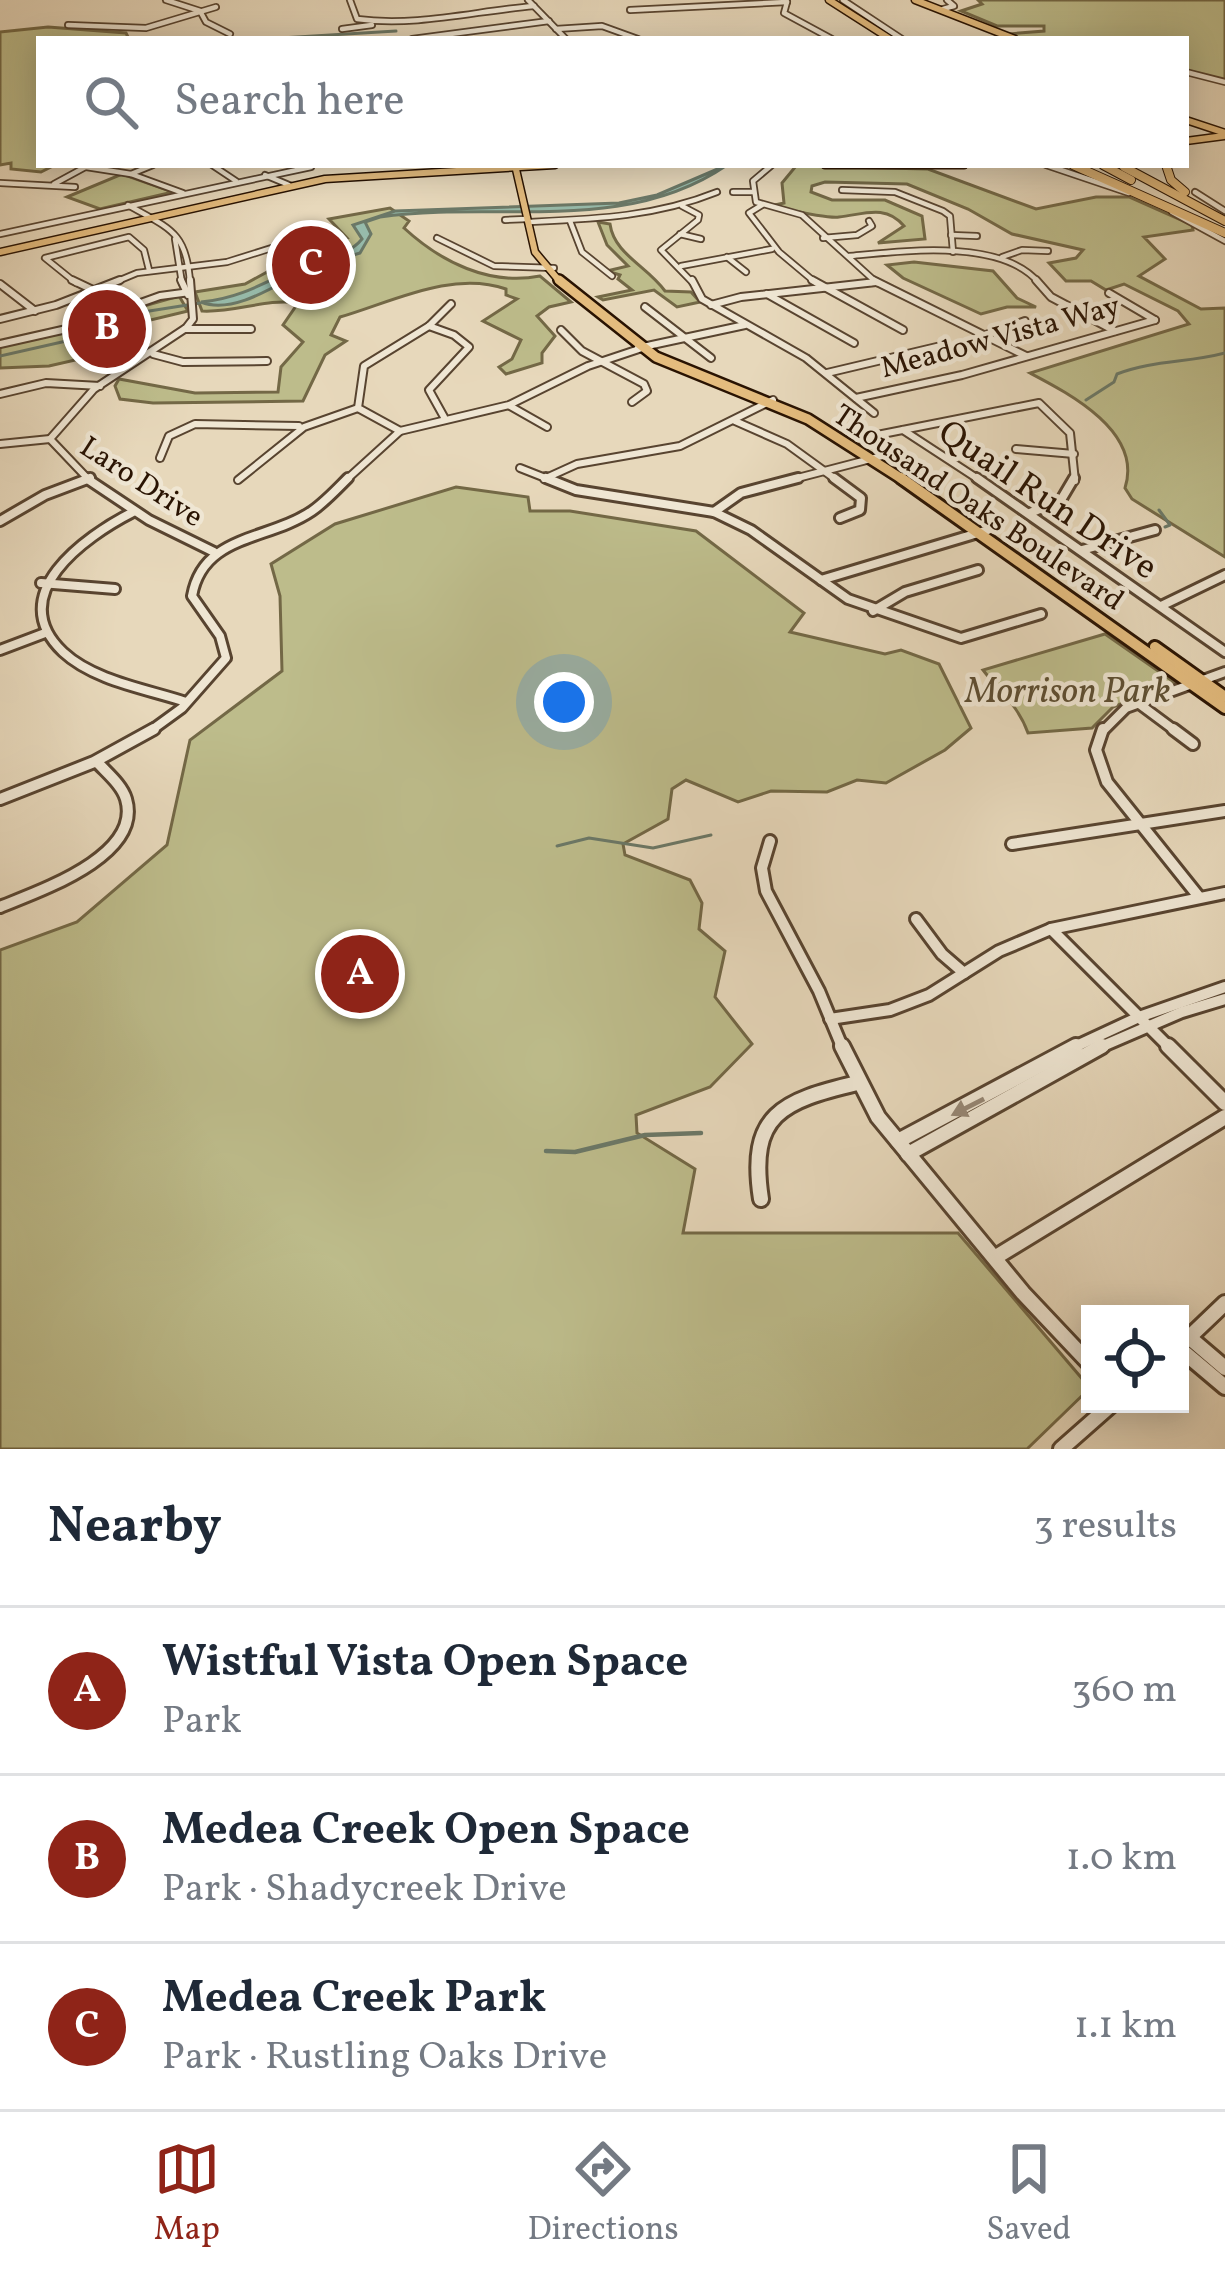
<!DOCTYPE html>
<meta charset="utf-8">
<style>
body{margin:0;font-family:Vollkorn,serif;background:#f2f2f3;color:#1f2937}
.controls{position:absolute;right:36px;bottom:36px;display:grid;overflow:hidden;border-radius:0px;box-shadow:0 6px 30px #0003}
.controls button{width:108px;height:108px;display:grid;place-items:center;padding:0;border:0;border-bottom:3px solid #e0e1e3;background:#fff;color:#1f2937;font:60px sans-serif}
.you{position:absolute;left:564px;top:702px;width:42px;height:42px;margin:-30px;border:9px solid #fff;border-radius:50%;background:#1a73e8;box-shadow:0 0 0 18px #1a73e833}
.badge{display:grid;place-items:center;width:78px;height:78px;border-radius:50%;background:#8f2418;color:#fff;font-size:39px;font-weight:700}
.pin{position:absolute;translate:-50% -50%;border:6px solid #fff;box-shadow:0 3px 12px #0006}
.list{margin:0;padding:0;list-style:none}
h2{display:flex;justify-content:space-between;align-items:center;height:156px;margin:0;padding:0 48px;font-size:51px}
h2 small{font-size:39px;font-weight:400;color:#747a83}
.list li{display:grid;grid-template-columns:78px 1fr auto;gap:36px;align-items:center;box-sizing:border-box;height:168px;padding:0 48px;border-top:3px solid #e0e1e3}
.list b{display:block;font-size:45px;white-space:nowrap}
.list p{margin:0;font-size:39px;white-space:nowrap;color:#747a83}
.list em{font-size:39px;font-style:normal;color:#747a83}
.icon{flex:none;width:66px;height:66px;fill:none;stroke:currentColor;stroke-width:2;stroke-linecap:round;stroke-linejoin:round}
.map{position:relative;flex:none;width:1225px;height:1449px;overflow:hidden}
.search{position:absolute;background:#fff;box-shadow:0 6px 30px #0003;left:36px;right:36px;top:36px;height:132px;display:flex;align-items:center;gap:30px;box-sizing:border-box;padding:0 42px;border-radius:0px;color:#747a83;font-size:45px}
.sheet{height:660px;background:#fff}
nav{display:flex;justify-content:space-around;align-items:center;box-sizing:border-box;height:168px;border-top:3px solid #e0e1e3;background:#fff;font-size:33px;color:#747a83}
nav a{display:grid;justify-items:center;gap:6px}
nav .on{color:#8f2418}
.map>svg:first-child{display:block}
.green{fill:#bdbc8b;stroke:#736846;stroke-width:3}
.water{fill:#97bbab;stroke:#6b7867;stroke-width:3}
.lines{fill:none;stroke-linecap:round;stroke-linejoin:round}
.stream-far1{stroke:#6b7867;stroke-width:3}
.stream{stroke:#6b7867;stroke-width:4.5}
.minor-far4-casing{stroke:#584430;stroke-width:8}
.minor-far3-casing{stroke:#584430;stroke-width:10}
.minor-far2-casing{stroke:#584430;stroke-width:14}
.minor-far1-casing{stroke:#584430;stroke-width:16}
.minor-casing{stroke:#584430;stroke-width:20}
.major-far2-casing{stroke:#291302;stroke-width:9}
.major-far1-casing{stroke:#291302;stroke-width:14}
.major-casing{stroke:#291302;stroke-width:16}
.highway-far1-casing{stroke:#291302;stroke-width:9}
.highway-casing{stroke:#291302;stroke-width:10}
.minor-far4{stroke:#efe6d3;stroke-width:4.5}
.minor-far3{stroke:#efe6d3;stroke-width:6}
.minor-far2{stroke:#efe6d3;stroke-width:8}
.minor-far1{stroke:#efe6d3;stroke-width:10}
.minor{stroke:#efe6d3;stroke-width:14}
.major-far2{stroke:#e4bc7e;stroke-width:6}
.major-far1{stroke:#e4bc7e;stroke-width:9}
.major{stroke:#e4bc7e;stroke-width:10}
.highway-far1{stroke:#e4bc7e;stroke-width:6}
.highway{stroke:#e4bc7e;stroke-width:8}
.oneway{fill:#968775}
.labels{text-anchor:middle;stroke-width:9;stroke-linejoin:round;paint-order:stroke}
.far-street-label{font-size:30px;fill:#291302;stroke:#efe6d3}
.street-label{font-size:36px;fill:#291302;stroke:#efe6d3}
.park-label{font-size:36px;font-style:italic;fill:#5d4e32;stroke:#efe6d3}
</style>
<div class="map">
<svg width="1225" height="1449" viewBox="0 0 1225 1449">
<rect width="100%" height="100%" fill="#e7d8bb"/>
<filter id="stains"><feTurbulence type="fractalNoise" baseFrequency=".00167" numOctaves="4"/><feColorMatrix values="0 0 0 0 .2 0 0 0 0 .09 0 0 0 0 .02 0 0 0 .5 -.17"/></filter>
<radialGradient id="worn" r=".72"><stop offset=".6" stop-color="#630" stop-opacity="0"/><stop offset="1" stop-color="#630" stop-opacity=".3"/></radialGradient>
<g class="green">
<path d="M 978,0 L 1225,0 L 1225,81 L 1186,70 L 1186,39 L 1017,39 L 1008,34 L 1044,31 L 1044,26 L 997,26 L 961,11 L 982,4 Z"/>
<path d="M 48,27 L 126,33 L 129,39 L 39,39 L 39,165 L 55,165 L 41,172 L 11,169 L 11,163 L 0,165 L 0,32 Z"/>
<path d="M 796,166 L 928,169 L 1036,209 L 1096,197 L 1129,197 L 1192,225 L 1193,230 L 1144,237 L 1165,259 L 1139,276 L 1201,309 L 1225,308 L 1225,557 L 1132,499 L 1125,488 C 1143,432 1070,394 1030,373 L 1189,324 L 1178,311 L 1124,284 L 1106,290 L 1091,281 L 1066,281 L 1049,263 L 1076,258 L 1083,250 L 1012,234 L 968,209 L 907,184 L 825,182 L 812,186 L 811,192 L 832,200 L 885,200 L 922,216 L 925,239 L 878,243 L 904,226 C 885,203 862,215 839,217 C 826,219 786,209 770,206 L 784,203 L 782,183 Z"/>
<path d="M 122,174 L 173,192 L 100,209 L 67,197 Z"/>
<path d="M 390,208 L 409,221 L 404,228 C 441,262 489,286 540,276 L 571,302 L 549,307 L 537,316 L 555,336 L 542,353 L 542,363 L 506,374 L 499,367 L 512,359 L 521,340 L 483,321 L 517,299 L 506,295 L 506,289 C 452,270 392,302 340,317 L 331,335 L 346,341 L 325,355 L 303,401 L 153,403 L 120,399 L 115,386 L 119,379 L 195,393 L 278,392 L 281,367 L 303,342 L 283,325 L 298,303 C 266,298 235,313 202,311 L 195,292 L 245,284 L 267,272 L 279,259 L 347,238 L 329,219 Z"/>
<path d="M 598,222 L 610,224 C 614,254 647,266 665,291 L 691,292 L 700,302 L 677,307 L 654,290 L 603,300 L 598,297 L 632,290 L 618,279 L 620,275 L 607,271 L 628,266 L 607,245 Z"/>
<path d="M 914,262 L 993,271 L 1017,298 L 1036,307 L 1007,307 L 981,314 L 903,278 L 887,265 Z"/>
<path d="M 179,296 L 188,311 L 142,322 L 115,351 L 49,366 L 0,368 L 0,347 Z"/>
<path d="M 456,487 L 528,497 L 530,511 L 570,511 L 696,531 L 804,613 L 790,632 L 885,654 L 901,650 L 939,664 L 971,728 L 945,750 L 886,783 L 857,780 L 827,792 L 771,791 L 738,802 L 686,780 L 672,789 L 668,819 L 623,844 L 625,855 L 690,880 L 702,903 L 699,929 L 725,951 L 715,997 L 752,1044 L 710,1087 L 636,1115 L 637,1133 L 695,1169 L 683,1233 L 958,1233 L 1090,1388 L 1027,1449 L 0,1449 L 0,950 L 77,922 L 167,845 L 190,740 L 282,671 L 280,596 L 271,564 L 335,524 Z"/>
<path d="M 1105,634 L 1174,682 L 1113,707 L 1092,728 L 1028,733 C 1018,705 1000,692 983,670 Z"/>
</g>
<path class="water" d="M 727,165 C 624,236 496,200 380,217 L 365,222 L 371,234 L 360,253 C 345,258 328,259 314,266 C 282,281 235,316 201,302 C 244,298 272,278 310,262 C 330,255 348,256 362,239 L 353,225 L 395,211 L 619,203 L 657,195 Z"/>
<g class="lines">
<g class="stream-far1">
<path d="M 264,39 L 396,31"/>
<path d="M 0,356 L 84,337 L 143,312 L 200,303"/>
<path d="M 1086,400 L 1114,382 L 1117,374 C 1153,360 1188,363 1225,353"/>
<path d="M 1159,510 L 1170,525 L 1165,527"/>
<path d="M 557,846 L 589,838 L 653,848 L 711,835"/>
</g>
<path class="stream" d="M 546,1151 L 575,1152 L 645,1135 L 701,1133"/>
<defs>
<g id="minor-far4">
<path d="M 166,0 L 200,11 L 206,22 L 230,34"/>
<path d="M 350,0 L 357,19 C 416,27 475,11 534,6"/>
<path d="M 528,0 L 566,39"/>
<path d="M 843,0 L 902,39"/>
<path d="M 787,2 L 784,13 L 832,39"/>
<path d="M 943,9 L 954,6 L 947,0"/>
<path d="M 630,10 L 787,2"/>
<path d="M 68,25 L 146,28 L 216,7"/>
<path d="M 342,29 L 372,25"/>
<path d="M 556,29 L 602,26 L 638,39"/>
<path d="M 412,39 L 549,21"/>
<path d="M 1186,72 L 1225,82"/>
<path d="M 212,165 L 236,181"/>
<path d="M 772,165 L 753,181 L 756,202 L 802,215 L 877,283"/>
<path d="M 1046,165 L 1129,193"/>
<path d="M 86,167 L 131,174 L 183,193"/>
<path d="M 131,174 L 153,165"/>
<path d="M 265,175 L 289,185"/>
<path d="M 0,183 L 75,187"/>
<path d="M 54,184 L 89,165"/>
<path d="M 842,190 L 895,192 L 943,211 L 950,216 L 953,252"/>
<path d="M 733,192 L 753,192"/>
<path d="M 1195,192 L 1225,211"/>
<path d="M 128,205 C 170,229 187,232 190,283"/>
<path d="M 762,205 L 749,213 L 779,252 L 816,283"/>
<path d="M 682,206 L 699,215 L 698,220 L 661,250 L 693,283"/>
<path d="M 1172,212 L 1225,241"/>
<path d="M 505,220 L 527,219"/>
<path d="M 570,221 L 582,252 L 612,276"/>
<path d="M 528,222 C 594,219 655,217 717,192"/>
<path d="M 0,234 L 311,167"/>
<path d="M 680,234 L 701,239"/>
<path d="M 951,235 L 977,236"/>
<path d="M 437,238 L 494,266 L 554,268"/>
<path d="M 823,238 L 857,235 L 872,226 L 869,221"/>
<path d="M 175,239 L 182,283"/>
<path d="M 849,256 C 903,251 1002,238 1039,283"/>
<path d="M 727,257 L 746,272"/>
<path d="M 1002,257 L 1022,250 L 1048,251"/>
<path d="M 681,266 L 772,249"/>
<path d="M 76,283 L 45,258 L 129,237 L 144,250 L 149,270"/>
<path d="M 113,283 L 137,273 L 227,262 L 313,235"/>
<path d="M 871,283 L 876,282"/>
</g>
<g id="minor-far3">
<path d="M 72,280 L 93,290"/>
<path d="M 181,280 L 188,295"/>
<path d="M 692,280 L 702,299 L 806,358 L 874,413"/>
<path d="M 812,280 L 903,330"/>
<path d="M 873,280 L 1026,356"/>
<path d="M 1036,280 L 1051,297 L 1115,331"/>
<path d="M 0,284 L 35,311"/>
<path d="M 1109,293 L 1155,320"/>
<path d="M 767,294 L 854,343"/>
<path d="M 711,305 L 741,297 L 876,282"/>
<path d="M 645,307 L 711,358"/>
<path d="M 0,319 L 56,305 L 120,280"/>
<path d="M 429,326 L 454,335 L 469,347 L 429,390 L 444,417"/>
<path d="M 185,329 L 251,329"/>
<path d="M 561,330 L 582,351 L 644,384 L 647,391 L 632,402"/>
<path d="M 986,335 L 1025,321"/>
<path d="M 0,344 L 71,328 L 160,296 L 190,292"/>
<path d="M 638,348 L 745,325"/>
<path d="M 153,354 L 183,362 L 267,361"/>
<path d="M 827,373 L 945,345"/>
<path d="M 0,394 L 46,383 L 100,386"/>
<path d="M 856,398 L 962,375 L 1155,320"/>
<path d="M 510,406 L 547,427"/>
<path d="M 735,421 L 787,444 L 838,481"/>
<path d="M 903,430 L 981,481"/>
<path d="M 400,431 L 358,408 L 364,366 L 429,326 L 451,304"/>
<path d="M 857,439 L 1039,403 L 1070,433 L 1075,481"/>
<path d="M 0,444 L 50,439"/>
<path d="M 1016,449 L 1074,454"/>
<path d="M 160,458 L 169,436 L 195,424 L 299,426"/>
<path d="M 520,468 L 553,481"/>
<path d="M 544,479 L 577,464 L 680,446 L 773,400"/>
<path d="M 238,480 L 304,427 L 358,408"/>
<path d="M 82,481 L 90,478"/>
<path d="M 90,481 L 50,439 L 94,389 L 186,328 L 193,319 L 190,280"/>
<path d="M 345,481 L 400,431 L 509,405 L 588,366 L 642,348"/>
<path d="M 786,481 L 882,456"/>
</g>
<g id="minor-far2">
<path d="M 86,478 L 149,520 L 214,552"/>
<path d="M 546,478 L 576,490 L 714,512 L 751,530 L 848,599 L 961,638 L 1041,614"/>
<path d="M 834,478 L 861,498 L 860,510 L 840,518"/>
<path d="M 977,478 L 1225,652"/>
<path d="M 133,512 C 84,537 3,595 63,652 C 94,681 147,689 186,702"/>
<path d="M 714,512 L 741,493 L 798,478"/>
<path d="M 1030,513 L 1061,500 L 1074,478"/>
<path d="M 0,521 L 45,495 L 90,478"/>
<path d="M 1082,550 L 1155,530"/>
<path d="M 821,580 L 988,530"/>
<path d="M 41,583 L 115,589"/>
<path d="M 1161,606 L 1225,575"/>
<path d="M 873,611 L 905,592 L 978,570"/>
<path d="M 0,650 L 45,633"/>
<path d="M 1138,703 L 1177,732"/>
<path d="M 149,732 L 182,708 L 226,658 L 220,636 L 192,596 C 203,534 268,541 312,511 C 325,502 337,489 348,478"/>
<path d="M 1102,732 L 1126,708 L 1225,672"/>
</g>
<g id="minor-far1">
<path d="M 1103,729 L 1096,750 L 1107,782 L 1199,897"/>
<path d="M 1173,729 L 1193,744"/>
<path d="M 0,799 L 94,762 L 154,729"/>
<path d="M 770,841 L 762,868 L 766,891 L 819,991 L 843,1049"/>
<path d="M 1012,844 L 1225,811"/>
<path d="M 0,907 C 39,891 143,856 126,799 C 122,785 107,773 97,762"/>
<path d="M 916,919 L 942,954 L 964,973"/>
<path d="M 1051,929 L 1171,1049"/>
<path d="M 830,1019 L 890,1010 L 929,995 L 999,951 L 1051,929 L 1225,893"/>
<path d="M 1070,1049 L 1139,1017 L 1225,987"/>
<path d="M 1096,1049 L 1182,1012 L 1225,999"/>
</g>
<g id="minor">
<path d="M 842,1046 L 878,1117 L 1023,1293 L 1090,1364"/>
<path d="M 1168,1046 L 1225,1103"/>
<path d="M 898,1141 L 1076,1046"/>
<path d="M 908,1154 L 1102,1046"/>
<path d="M 761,1199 C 748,1114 782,1101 857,1083"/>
<path d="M 996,1257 L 1225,1117"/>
<path d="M 1190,1338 L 1225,1368"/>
<path d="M 1180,1346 L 1225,1303"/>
<path d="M 1180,1349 L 1225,1387"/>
<path d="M 1061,1449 L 1112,1404"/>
</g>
<g id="major-far2">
<path d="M 915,0 L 1015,39"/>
<path d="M 1186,120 L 1225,133"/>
<path d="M 1186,141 L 1224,136"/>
<path d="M 515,165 L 535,252 L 561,283"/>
<path d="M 825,165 L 964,165"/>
<path d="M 0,252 L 325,179 L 555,165"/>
</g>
<path id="major-far1" d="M 559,280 L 656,357 L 808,419 L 905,481"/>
<g id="major">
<path d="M 901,478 L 1225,708"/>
<path d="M 1155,647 L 1225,697"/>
</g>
<path id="highway-far1" d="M 829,0 L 890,39"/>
<g id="highway">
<path d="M 1073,165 L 1225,233"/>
<path d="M 1103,165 L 1131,180"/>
<path d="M 1166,165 L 1171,180 L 1185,192"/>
<path d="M 1124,167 L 1225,221"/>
</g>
</defs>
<use href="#minor-far4" class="minor-far4-casing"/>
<use href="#minor-far3" class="minor-far3-casing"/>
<use href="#minor-far2" class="minor-far2-casing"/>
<use href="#minor-far1" class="minor-far1-casing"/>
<use href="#minor" class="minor-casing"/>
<use href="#major-far2" class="major-far2-casing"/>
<use href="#major-far1" class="major-far1-casing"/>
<use href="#major" class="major-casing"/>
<use href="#highway-far1" class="highway-far1-casing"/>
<use href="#highway" class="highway-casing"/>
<use href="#minor-far4" class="minor-far4"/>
<use href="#minor-far3" class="minor-far3"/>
<use href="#minor-far2" class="minor-far2"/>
<use href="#minor-far1" class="minor-far1"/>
<use href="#minor" class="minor"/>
<use href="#major-far2" class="major-far2"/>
<use href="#major-far1" class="major-far1"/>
<use href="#major" class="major"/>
<use href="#highway-far1" class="highway-far1"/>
<use href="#highway" class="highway"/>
</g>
<defs><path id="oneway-solid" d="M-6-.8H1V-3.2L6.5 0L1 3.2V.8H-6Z" transform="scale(3)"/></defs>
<use class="oneway" href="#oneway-solid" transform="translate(968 1107) rotate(153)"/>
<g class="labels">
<g class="far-street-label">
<text transform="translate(1000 336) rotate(-15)" y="10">Meadow Vista Way</text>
<text transform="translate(142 481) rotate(33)" y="10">Laro Drive</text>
<text transform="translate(979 507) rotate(34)" y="10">Thousand Oaks Boulevard</text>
</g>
<g class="street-label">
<text transform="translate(1049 498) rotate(34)" y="13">Quail Run Drive</text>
</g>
<g class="park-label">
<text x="1068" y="702">Morrison Park</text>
</g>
</g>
<rect width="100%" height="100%" filter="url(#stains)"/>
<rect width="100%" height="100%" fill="url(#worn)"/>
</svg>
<div class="controls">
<button><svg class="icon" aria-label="locate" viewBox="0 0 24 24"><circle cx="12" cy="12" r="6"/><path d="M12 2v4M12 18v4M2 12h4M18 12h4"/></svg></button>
</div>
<div class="you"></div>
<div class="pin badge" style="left:360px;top:974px">A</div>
<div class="pin badge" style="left:107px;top:329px">B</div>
<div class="pin badge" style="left:311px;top:265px">C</div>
<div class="search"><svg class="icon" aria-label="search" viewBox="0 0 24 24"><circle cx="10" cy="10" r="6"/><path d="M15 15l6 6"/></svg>Search here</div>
</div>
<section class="sheet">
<h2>Nearby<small>3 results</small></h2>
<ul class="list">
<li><span class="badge">A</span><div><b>Wistful Vista Open Space</b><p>Park</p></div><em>360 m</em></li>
<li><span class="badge">B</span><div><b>Medea Creek Open Space</b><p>Park · Shadycreek Drive</p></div><em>1.0 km</em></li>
<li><span class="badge">C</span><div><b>Medea Creek Park</b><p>Park · Rustling Oaks Drive</p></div><em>1.1 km</em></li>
</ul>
</section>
<nav>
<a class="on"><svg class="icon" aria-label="map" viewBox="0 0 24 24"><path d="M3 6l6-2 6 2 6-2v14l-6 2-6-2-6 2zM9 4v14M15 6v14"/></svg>Map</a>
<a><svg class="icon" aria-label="directions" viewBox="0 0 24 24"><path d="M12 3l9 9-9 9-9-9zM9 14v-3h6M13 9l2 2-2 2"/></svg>Directions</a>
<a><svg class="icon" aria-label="saved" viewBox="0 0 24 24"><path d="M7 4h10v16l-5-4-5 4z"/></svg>Saved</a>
</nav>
